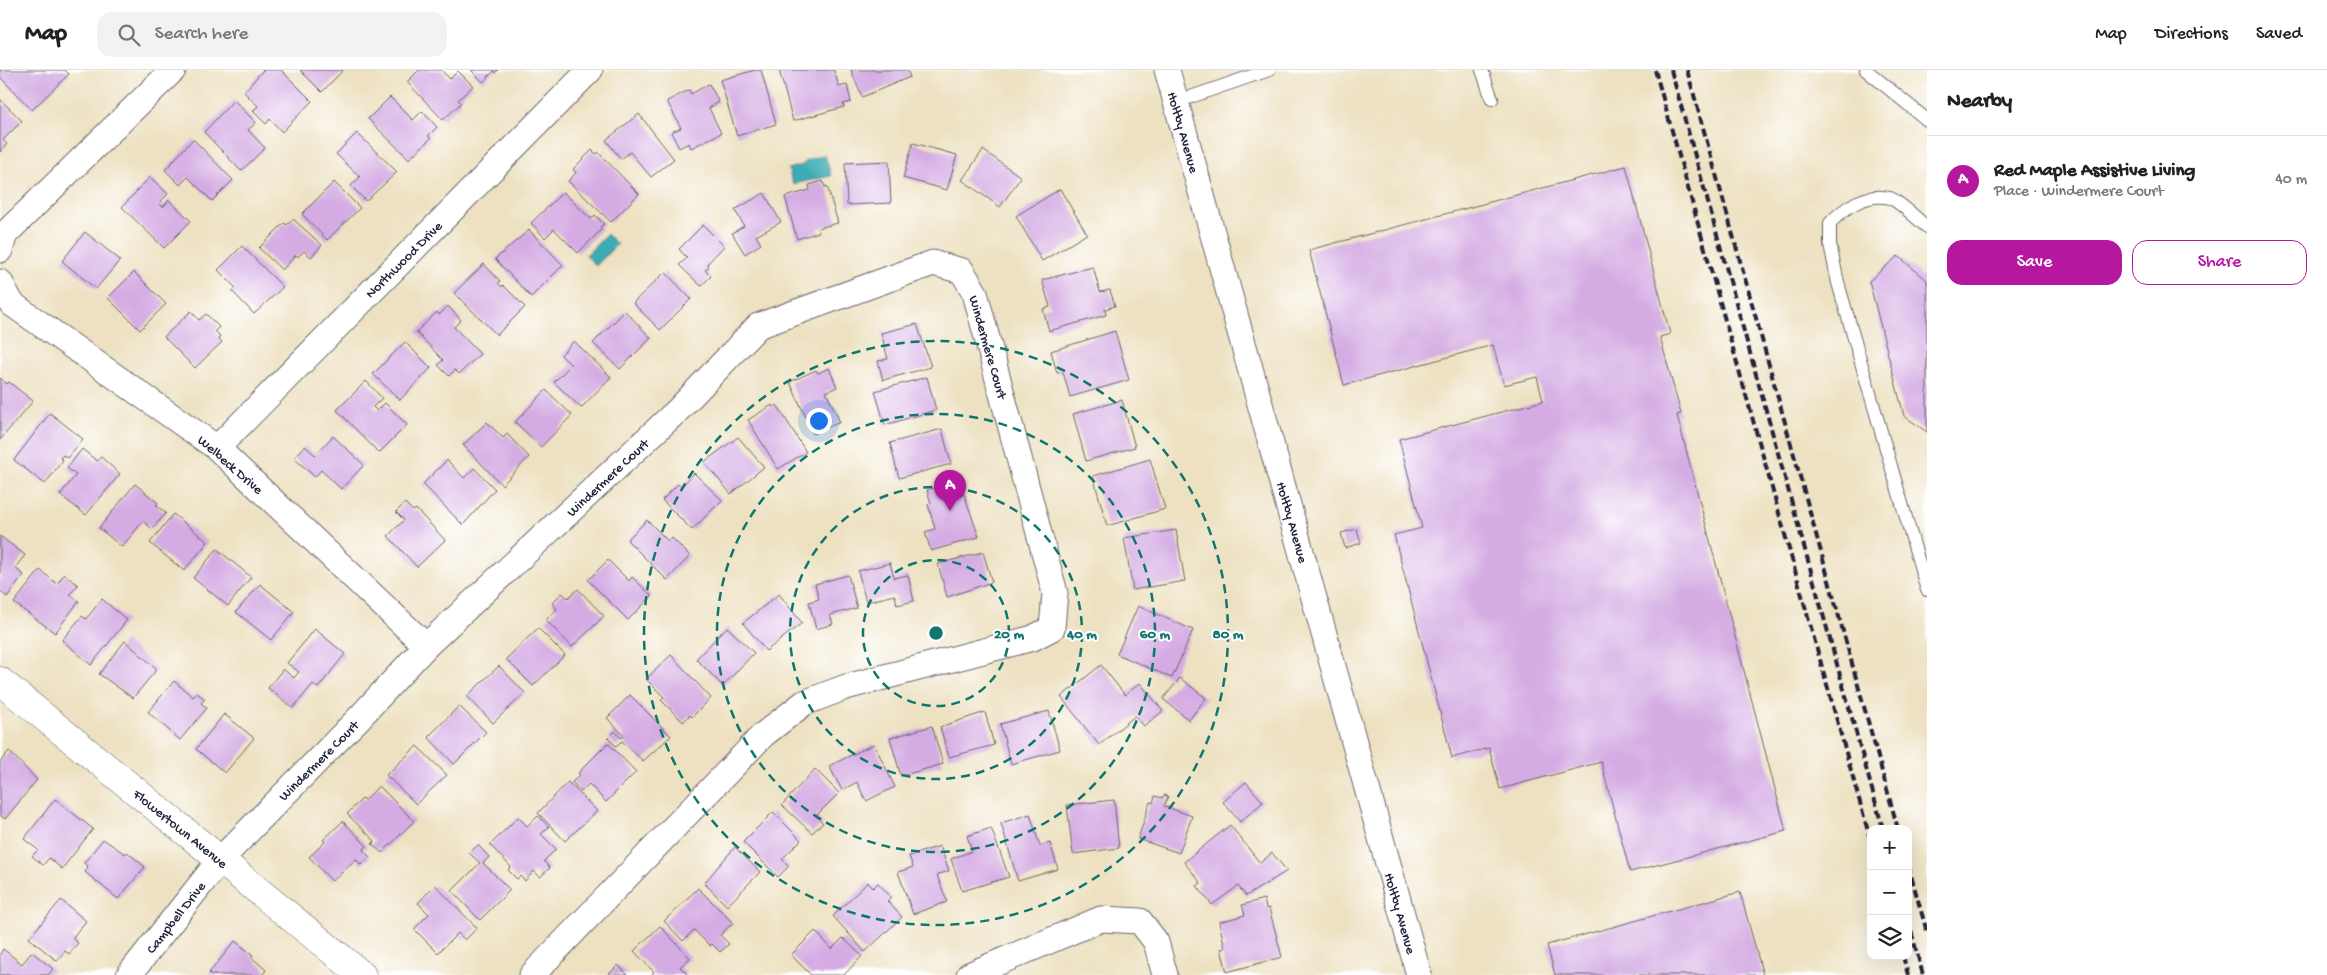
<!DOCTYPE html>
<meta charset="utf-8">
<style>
body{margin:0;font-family:"Gochi Hand",sans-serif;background:#f2f2f2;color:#222}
.controls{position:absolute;right:15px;bottom:15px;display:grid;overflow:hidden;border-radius:10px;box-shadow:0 5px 20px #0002}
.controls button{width:45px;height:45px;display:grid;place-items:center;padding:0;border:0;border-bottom:1px solid #e0e0e0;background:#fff;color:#222;font:25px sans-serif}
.you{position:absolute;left:818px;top:350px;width:18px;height:18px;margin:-12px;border:4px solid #fff;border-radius:50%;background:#1a73e8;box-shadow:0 0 0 8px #1a73e833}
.badge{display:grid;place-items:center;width:32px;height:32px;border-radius:50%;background:#b5179e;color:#fff;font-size:16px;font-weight:700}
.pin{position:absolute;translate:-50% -41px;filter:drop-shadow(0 1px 2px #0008)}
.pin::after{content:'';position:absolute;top:26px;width:18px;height:15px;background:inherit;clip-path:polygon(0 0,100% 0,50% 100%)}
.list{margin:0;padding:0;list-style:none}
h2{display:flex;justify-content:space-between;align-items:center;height:65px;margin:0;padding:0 20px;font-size:21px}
h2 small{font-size:16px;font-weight:400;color:#767676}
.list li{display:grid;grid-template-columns:32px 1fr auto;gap:15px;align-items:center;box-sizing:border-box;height:90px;padding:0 20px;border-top:1px solid #e0e0e0}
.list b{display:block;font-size:19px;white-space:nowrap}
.list p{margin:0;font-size:16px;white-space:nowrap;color:#767676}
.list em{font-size:16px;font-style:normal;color:#767676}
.actions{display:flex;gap:10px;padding:15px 20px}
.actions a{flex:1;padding:11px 0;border:1px solid #b5179e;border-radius:15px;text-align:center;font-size:18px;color:#b5179e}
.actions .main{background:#b5179e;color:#fff}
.icon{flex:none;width:28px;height:28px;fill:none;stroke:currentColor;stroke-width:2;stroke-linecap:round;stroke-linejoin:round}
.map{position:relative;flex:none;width:1927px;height:905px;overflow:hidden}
header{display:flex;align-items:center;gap:30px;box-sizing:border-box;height:70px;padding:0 25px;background:#fff;border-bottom:1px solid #e0e0e0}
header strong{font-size:24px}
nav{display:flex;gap:28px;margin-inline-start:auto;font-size:18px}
.search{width:350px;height:45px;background:#f2f2f2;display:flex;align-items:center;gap:12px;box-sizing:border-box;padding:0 18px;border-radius:15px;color:#767676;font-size:19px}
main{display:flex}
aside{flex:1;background:#fff}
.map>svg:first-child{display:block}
.water{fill:#3bacb5;stroke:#2e6778}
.building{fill:#d4abe3}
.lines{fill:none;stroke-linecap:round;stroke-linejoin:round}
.service-casing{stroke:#69656a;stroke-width:14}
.minor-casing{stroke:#69656a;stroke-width:27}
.tertiary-casing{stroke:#69656a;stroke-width:29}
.service{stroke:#fff;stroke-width:12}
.minor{stroke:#fff;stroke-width:25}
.tertiary{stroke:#fff;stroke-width:28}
.rail{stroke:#22223b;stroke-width:4;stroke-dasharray:8 4;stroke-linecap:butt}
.ring{fill:none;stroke:#0f766e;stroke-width:2.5;stroke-dasharray:9 6}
.labels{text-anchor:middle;stroke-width:4;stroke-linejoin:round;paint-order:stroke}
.street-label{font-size:14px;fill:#22223b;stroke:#fff}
.centre{fill:#0f766e;stroke:#fff;stroke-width:2.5}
.ring-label{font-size:15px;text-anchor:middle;font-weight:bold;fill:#0f766e;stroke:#fff;stroke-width:4;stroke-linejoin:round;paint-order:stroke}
</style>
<header>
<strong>Map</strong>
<div class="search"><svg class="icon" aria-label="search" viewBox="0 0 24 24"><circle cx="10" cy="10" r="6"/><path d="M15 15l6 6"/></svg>Search here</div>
<nav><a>Map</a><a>Directions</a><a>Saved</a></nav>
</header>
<main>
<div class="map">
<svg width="1927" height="905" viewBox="0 0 1927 905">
<rect width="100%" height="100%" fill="#fff"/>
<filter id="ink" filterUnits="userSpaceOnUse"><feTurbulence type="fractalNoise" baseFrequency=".02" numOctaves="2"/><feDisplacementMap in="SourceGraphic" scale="10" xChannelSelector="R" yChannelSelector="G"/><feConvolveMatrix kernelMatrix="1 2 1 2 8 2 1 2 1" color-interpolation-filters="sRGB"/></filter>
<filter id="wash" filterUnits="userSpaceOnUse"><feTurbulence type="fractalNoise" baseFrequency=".0096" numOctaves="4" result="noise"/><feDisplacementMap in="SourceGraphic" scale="20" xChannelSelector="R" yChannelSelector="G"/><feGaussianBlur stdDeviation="1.12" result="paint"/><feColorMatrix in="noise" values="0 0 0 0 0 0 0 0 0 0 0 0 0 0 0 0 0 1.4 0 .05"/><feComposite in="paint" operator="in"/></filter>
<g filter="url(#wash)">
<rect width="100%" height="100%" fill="#ede1c1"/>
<g class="water">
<path d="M 825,85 L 831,106 L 793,114 L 788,99 L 805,94 L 805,91 Z"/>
<path d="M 607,164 L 617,174 L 596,196 L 586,185 Z"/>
</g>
<g id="blocks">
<g class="building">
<path d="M 0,0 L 65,0 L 69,4 L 32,40 L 0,7 Z"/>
<path d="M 263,0 L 281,0 L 312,31 L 282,62 L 270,49 L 266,54 L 253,41 L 258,36 L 244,22 Z"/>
<path d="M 300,0 L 343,0 L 322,22 Z"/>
<path d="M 419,0 L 441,0 L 450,9 L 458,1 L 473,16 L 458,30 L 461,33 L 443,50 L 407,12 Z"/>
<path d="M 471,0 L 498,0 L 495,3 L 494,1 L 483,12 Z"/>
<path d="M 755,0 L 761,0 L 776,54 L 737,66 L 720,10 Z"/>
<path d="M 779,0 L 834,0 L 839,17 L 847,15 L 851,32 L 843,34 L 844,37 L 793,51 Z"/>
<path d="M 851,0 L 907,0 L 910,7 L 862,27 Z"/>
<path d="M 709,14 L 719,32 L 709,38 L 721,63 L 691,78 L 689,73 L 679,78 L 671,62 L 681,58 L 667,31 L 689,20 L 691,24 Z"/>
<path d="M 390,27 L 413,50 L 422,41 L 437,57 L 428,66 L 431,68 L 409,89 L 368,49 Z"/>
<path d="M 0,29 L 22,51 L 3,70 L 7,74 L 0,82 Z"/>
<path d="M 234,30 L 256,53 L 248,60 L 265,78 L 241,101 L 204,62 Z"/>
<path d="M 639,44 L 674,89 L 651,107 L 630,82 L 621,89 L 606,70 Z"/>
<path d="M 357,63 L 397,102 L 366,131 L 351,116 L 360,107 L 336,84 Z"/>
<path d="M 193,69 L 233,110 L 212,131 L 188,107 L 180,115 L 165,100 Z"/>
<path d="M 913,73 L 957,85 L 947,120 L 903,108 Z"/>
<path d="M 592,80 L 596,84 L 598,82 L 639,124 L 611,152 L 568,111 L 576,103 L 573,99 Z"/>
<path d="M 983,80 L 1021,107 L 1000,137 L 962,110 Z"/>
<path d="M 889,91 L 891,133 L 847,135 L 845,93 Z"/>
<path d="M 1626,96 L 1670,264 L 1660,267 L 1681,344 L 1677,345 L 1786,761 L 1630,802 L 1601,692 L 1500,719 L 1489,678 L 1452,688 L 1394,465 L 1422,458 L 1399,369 L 1543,331 L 1537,307 L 1504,315 L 1493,275 L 1344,315 L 1309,180 Z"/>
<path d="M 150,107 L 168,124 L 159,133 L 163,137 L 169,130 L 191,151 L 164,178 L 122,137 Z"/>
<path d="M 823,111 L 825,117 L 827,116 L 838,153 L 818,158 L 819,162 L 797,169 L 785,127 L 810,120 L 809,115 Z"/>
<path d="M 334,112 L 360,138 L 327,170 L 302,144 Z"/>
<path d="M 1060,119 L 1087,164 L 1042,191 L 1016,146 Z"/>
<path d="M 563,122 L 591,149 L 595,145 L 604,154 L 600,157 L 602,159 L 578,183 L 554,159 L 545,168 L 531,153 Z"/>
<path d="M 764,123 L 781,152 L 756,166 L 761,174 L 745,184 L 732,163 L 744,156 L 735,140 Z"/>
<path d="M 293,149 L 322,175 L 311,187 L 304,181 L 298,187 L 296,185 L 282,200 L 259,178 L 284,153 L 287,155 Z"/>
<path d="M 703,155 L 724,176 L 707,194 L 709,197 L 705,200 L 711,206 L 701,216 L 679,195 L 687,188 L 679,179 Z"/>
<path d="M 529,160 L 563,195 L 531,227 L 495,189 Z"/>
<path d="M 85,162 L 120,190 L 96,219 L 62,191 Z"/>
<path d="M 242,176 L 283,217 L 254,244 L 232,221 L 236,218 L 218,200 Z"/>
<path d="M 1898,186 L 1927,210 L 1927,362 L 1904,346 L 1869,211 Z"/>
<path d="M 484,194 L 500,211 L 498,213 L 502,217 L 503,215 L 525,237 L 497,265 L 454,223 Z"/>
<path d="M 1093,197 L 1100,222 L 1110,220 L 1115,236 L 1105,239 L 1106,245 L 1049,261 L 1043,239 L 1050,237 L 1042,210 Z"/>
<path d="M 134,202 L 166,234 L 140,260 L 108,228 Z"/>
<path d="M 665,202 L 691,229 L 660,260 L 633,233 Z"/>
<path d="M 448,236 L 461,250 L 454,257 L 480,284 L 459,304 L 455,300 L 449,306 L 438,295 L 443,290 L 416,262 L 437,242 L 439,245 Z"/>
<path d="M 191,241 L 199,250 L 206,244 L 219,257 L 215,261 L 220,266 L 218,268 L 222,272 L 195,298 L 164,267 Z"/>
<path d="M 625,241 L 651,268 L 620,299 L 593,273 Z"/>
<path d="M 917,254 L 931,297 L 883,310 L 878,291 L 888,289 L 881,263 Z"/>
<path d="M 1115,261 L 1129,310 L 1070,327 L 1063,302 L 1057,303 L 1051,281 Z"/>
<path d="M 574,271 L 611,307 L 581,338 L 554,312 L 571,295 L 561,285 Z"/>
<path d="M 405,272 L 431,298 L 400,330 L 373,304 Z"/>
<path d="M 829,298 L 837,317 L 826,322 L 840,352 L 813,364 L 790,312 L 816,300 L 818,303 Z"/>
<path d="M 927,307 L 936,340 L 885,355 L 875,321 Z"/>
<path d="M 0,308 L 7,314 L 9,312 L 33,331 L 0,370 Z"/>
<path d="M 366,311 L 382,328 L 373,337 L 377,341 L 385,333 L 407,355 L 379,383 L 337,340 Z"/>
<path d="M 546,320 L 572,345 L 541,377 L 515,352 Z"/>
<path d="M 1122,330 L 1135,377 L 1086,391 L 1073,344 Z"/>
<path d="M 772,335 L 773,337 L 777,335 L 806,382 L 778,399 L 748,350 Z"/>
<path d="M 50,343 L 83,369 L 67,388 L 63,385 L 60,388 L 63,390 L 45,414 L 14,390 Z"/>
<path d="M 487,352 L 503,368 L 507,364 L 529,387 L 502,415 L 463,375 Z"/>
<path d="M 942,359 L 951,394 L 899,408 L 890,373 Z"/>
<path d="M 333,366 L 364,395 L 341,419 L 321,400 L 315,407 L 294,388 L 305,376 L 315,385 Z"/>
<path d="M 738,367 L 764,397 L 731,424 L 704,392 Z"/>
<path d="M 82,379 L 97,391 L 101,387 L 120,404 L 86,445 L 60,425 L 76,405 L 67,398 Z"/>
<path d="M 1150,389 L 1165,439 L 1107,456 L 1093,406 Z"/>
<path d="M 447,390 L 464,408 L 474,398 L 495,419 L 463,455 L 423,414 Z"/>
<path d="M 694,403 L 722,430 L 692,460 L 662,430 L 678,414 L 681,417 Z"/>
<path d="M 954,412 L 958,425 L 964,424 L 979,467 L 931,481 L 925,462 L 935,459 L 928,434 L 931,433 L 927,420 Z"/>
<path d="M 135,414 L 158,433 L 156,435 L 166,443 L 152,459 L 143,451 L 122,477 L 99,458 Z"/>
<path d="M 405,433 L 413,441 L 416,439 L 445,470 L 417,497 L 388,466 L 404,450 L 396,442 Z"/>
<path d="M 173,444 L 208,472 L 184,501 L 150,473 Z"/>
<path d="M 647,450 L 668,471 L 672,468 L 690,486 L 667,510 L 627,470 Z"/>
<path d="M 1357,459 L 1361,473 L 1345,478 L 1341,463 Z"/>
<path d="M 1176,460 L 1185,511 L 1133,520 L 1124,468 Z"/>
<path d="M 0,466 L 25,485 L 15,498 L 24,505 L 7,527 L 0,521 Z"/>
<path d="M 217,479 L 251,507 L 228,536 L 193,508 Z"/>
<path d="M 983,482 L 992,512 L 947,527 L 938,494 Z"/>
<path d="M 608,490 L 629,511 L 632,507 L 652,526 L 628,550 L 588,510 Z"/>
<path d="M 890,493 L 894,508 L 908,505 L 914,531 L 897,535 L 895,525 L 866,532 L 858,501 Z"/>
<path d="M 40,500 L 57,514 L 64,504 L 78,515 L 70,524 L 79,531 L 55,563 L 14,533 Z"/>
<path d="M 848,505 L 857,538 L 830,545 L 833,554 L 816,559 L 809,532 L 819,529 L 815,514 Z"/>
<path d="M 260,514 L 294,542 L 271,570 L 236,542 Z"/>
<path d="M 578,519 L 604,546 L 572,577 L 546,550 L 557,539 L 552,533 L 562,523 L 568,528 Z"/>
<path d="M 779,524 L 802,553 L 766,581 L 743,553 Z"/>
<path d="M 102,529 L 127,550 L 91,595 L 62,570 L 82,546 L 86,549 Z"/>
<path d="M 1138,536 L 1193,560 L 1172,608 L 1117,584 Z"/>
<path d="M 727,557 L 754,583 L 723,616 L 696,589 Z"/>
<path d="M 538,558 L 565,585 L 533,616 L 506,589 Z"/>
<path d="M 315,559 L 345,584 L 318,618 L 313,614 L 293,638 L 268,618 L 283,599 L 294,608 L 299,602 L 287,593 Z"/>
<path d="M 125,571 L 157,599 L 133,628 L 99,604 Z"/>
<path d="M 671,585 L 711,628 L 692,647 L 690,645 L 683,652 L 661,630 L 664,627 L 646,609 Z"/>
<path d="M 1101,595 L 1125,625 L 1140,613 L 1163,641 L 1144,656 L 1135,646 L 1099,675 L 1061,627 Z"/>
<path d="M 499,596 L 525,623 L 493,653 L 467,626 Z"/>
<path d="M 1180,608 L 1206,628 L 1189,650 L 1163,629 Z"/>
<path d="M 174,611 L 193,627 L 197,623 L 205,629 L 201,633 L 207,638 L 180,670 L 148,642 Z"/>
<path d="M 630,625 L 671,666 L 643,691 L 622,671 L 616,676 L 608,668 L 615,661 L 621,668 L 624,666 L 607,648 Z"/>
<path d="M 459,636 L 486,662 L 454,694 L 428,667 Z"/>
<path d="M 1049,641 L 1060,680 L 1011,694 L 1000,654 Z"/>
<path d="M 985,642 L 994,675 L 949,687 L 940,657 Z"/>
<path d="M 224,644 L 254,668 L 225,703 L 196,679 Z"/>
<path d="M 932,656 L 943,694 L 901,706 L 890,668 Z"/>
<path d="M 608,673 L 636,702 L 606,732 L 589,714 L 581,722 L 572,712 L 580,705 L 578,703 Z"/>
<path d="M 874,674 L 895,717 L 866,731 L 857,712 L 842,720 L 829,696 Z"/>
<path d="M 417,676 L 447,705 L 416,734 L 386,705 Z"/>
<path d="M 9,681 L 37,710 L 5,749 L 0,745 L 0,692 Z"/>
<path d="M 815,699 L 839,723 L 816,746 L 823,753 L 812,763 L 782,735 Z"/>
<path d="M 568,712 L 597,741 L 565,771 L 538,743 Z"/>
<path d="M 1246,712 L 1263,732 L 1240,752 L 1223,732 Z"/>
<path d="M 379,716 L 414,751 L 382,783 L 372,774 L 375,771 L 347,744 L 363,728 L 365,730 Z"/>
<path d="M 1164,725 L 1168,726 L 1164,736 L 1192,746 L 1179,783 L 1138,769 L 1150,732 L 1153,733 L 1155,726 L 1162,728 Z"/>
<path d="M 55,729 L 93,759 L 62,799 L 49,788 L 43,795 L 32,786 L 38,780 L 24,769 Z"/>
<path d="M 1114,730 L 1119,778 L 1073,784 L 1067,735 Z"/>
<path d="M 773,742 L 801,770 L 782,789 L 789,796 L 778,807 L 743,772 Z"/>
<path d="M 1030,744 L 1040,776 L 1050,773 L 1058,799 L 1018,811 L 1001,753 Z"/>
<path d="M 538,746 L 549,757 L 541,764 L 556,779 L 544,791 L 550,798 L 540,807 L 534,801 L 525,811 L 520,806 L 517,809 L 508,800 L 511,797 L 490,775 L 518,747 L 527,756 Z"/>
<path d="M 343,751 L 367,776 L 363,780 L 370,787 L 361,795 L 356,789 L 332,811 L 309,787 L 325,772 L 323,770 Z"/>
<path d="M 1230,755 L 1260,793 L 1272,783 L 1287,801 L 1246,826 L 1238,816 L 1212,835 L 1197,816 L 1201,813 L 1184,792 Z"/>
<path d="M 991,758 L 1009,807 L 962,821 L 951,789 L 972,781 L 967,766 Z"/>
<path d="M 103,769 L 125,784 L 127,782 L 145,797 L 118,829 L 85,802 L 88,797 L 84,793 Z"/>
<path d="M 478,775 L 489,787 L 483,793 L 510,820 L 480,850 L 452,821 L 480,793 L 469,783 Z"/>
<path d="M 940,776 L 949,801 L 937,805 L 947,832 L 913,844 L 898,802 L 913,797 L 909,786 Z"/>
<path d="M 735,777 L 760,802 L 727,836 L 704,813 Z"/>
<path d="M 868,812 L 873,818 L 878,813 L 891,827 L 887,831 L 902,847 L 865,882 L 833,846 Z"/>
<path d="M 435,815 L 477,858 L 465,870 L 458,863 L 438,883 L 414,859 L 429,844 L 418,833 Z"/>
<path d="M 698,818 L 733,853 L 720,865 L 729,874 L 720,882 L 712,874 L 710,876 L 694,860 L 683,871 L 664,851 Z"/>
<path d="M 1740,822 L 1763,905 L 1555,905 L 1547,875 Z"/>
<path d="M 1264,829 L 1266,839 L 1269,838 L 1282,887 L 1227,902 L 1221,879 L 1225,878 L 1219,852 L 1245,845 L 1242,835 Z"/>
<path d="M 61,830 L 86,851 L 72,868 L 78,873 L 69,884 L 65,881 L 57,891 L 29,868 Z"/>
<path d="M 660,856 L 690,888 L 680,897 L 688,905 L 651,905 L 654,902 L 634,881 Z"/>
<path d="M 815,861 L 832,879 L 843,868 L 862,886 L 844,905 L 811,905 L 791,885 Z"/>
<path d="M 235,871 L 253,885 L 251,887 L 266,900 L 262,905 L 211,905 L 209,903 Z"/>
<path d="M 3,879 L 22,894 L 32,882 L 53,899 L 48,905 L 0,905 L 0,884 Z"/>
<path d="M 618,895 L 628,905 L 608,905 Z"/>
</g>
</g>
</g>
<g filter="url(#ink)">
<use href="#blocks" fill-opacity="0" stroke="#69656a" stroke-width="1"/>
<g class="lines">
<defs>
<g id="service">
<path d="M 1482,0 L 1492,29"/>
<path d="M 1866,0 L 1927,50"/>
<path d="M 1176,32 L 1269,0"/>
<path d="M 1927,157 C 1918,150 1899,131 1890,128 C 1867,122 1845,137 1830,153 L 1830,174 L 1838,213 L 1927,520"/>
</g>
<g id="minor">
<path d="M 1167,0 L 1419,905"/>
<path d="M 0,180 L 5,164 L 173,0"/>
<path d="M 0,212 L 12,234 L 217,378 L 426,576"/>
<path d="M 217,378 L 590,0"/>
<path d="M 129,905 L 220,790 L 360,647 L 426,576 L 679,339 L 758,256 L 933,193 L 962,201 L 975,223 L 1055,523 L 1052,558 L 1033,568 L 846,617 L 804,633 L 763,665 L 532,905"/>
<path d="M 969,905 L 1101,849 L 1140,851 L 1156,872 L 1165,905"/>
</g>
<path id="tertiary" d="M 0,611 L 362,905"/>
</defs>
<use href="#service" class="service-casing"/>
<use href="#minor" class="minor-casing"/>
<use href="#tertiary" class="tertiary-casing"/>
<use href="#service" class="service"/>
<use href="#minor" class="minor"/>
<use href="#tertiary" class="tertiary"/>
<g class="rail">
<path d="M 1655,0 L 1871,772"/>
<path d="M 1671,0 L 1883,759"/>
<path d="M 1687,0 L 1898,759"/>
<path d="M 1908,795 L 1927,862"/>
<path d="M 1908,850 L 1923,905"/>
<path d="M 1903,886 L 1908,905"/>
</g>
</g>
</g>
<g class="ring">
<circle cx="936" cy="563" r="73"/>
<circle cx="936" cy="563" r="146"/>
<circle cx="936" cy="563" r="219"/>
<circle cx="936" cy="563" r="292"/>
</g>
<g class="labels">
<g class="street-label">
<text transform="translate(1184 62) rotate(74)" y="5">Holtby Avenue</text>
<text transform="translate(403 189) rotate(-45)" y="5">Northwood Drive</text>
<text transform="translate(989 277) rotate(74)" y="5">Windermere Court</text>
<text transform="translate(231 394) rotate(41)" y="5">Welbeck Drive</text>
<text transform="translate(607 407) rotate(-43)" y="5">Windermere Court</text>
<text transform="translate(1293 452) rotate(74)" y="5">Holtby Avenue</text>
<text transform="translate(318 690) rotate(-45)" y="5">Windermere Court</text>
<text transform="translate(181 758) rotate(39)" y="5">Flowertown Avenue</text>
<text transform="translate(1401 843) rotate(74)" y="5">Holtby Avenue</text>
<text transform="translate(175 847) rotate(-52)" y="5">Campbell Drive</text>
</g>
</g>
<circle cx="936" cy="563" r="8" class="centre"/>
<g class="ring-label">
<text x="1009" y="568">20 m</text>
<text x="1082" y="568">40 m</text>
<text x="1155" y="568">60 m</text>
<text x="1228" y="568">80 m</text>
</g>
</svg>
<div class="controls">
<button>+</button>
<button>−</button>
<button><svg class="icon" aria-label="layers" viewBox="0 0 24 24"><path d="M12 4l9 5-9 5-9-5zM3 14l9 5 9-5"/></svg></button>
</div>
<div class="you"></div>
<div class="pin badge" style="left:950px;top:441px">A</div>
</div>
<aside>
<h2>Nearby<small></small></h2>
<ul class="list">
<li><span class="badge">A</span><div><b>Red Maple Assistive Living</b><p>Place · Windermere Court</p></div><em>40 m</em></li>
</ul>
<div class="actions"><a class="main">Save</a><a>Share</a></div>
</aside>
</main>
